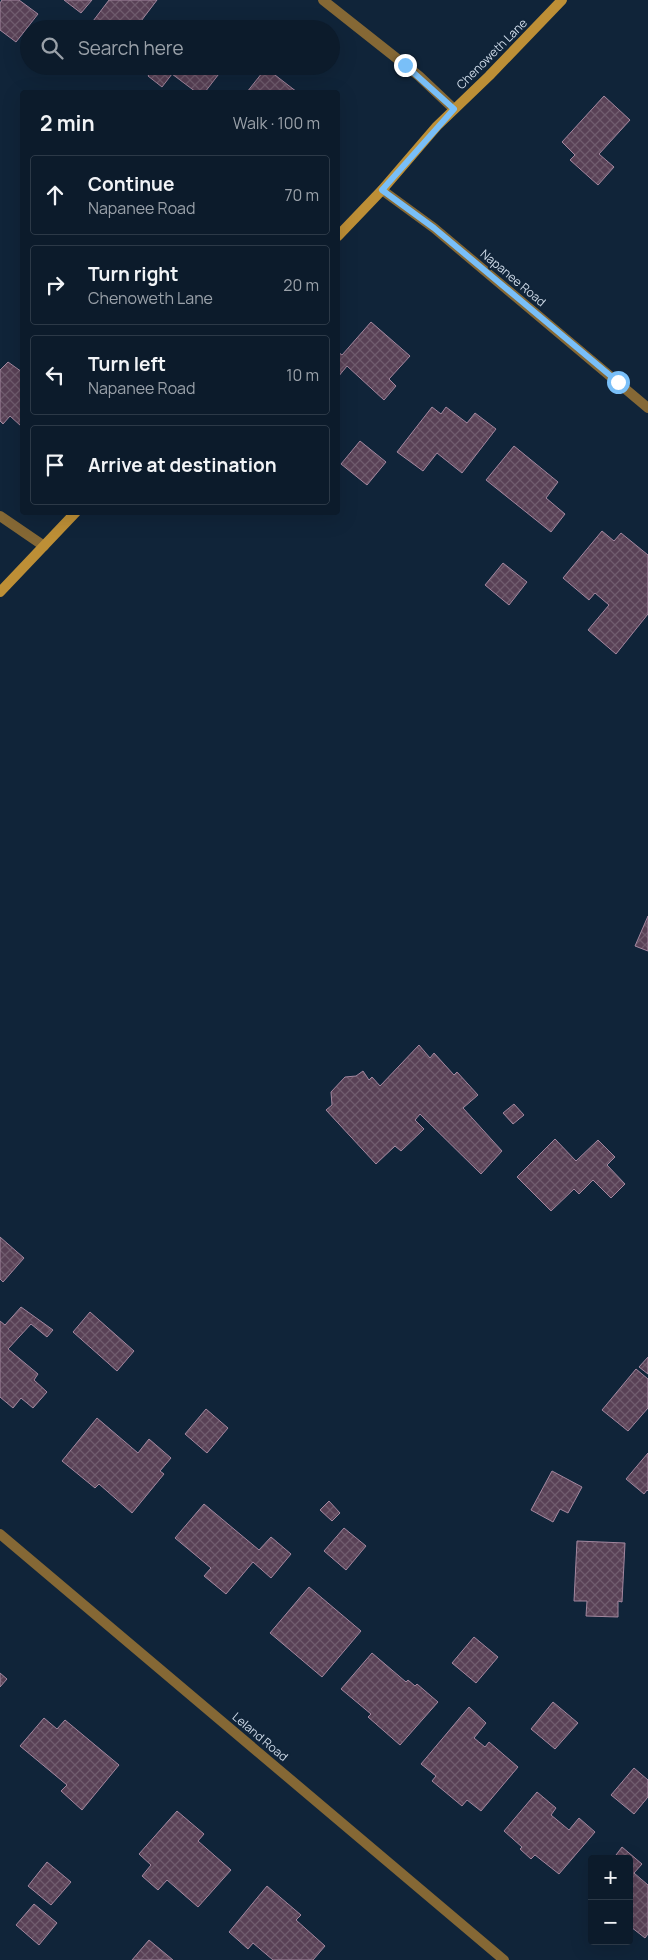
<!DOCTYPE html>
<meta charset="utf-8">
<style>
body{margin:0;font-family:Manrope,sans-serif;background:#152433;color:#f1f3f6}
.controls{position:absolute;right:15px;bottom:15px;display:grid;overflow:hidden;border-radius:5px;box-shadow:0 5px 20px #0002}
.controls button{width:45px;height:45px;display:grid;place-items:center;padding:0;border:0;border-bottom:1px solid #2c3947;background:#0c1b2b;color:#f1f3f6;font:25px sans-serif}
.stop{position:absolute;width:15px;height:15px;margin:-11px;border:4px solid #79bff8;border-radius:50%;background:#fff}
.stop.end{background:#79bff8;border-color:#fff;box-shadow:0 1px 5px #0008}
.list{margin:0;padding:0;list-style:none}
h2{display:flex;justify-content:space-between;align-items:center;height:65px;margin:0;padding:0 20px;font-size:21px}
h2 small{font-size:16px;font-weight:400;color:#9aa1a9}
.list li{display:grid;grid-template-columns:32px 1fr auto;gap:15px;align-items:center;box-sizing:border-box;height:80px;margin:0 10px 10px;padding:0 10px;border:1px solid #2c3947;border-radius:5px}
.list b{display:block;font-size:19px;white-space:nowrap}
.list p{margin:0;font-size:16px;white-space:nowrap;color:#9aa1a9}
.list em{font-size:16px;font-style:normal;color:#9aa1a9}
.icon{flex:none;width:28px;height:28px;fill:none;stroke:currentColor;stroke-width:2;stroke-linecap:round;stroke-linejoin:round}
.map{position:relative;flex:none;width:648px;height:1960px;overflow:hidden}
.search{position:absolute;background:#0c1b2b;box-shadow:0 5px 20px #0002;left:20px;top:20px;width:320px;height:55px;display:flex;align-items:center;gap:12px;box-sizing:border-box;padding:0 18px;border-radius:28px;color:#9aa1a9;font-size:19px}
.panel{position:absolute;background:#0c1b2b;box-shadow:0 5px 20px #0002;left:20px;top:90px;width:320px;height:425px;border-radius:5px}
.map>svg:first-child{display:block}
.building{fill:url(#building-cross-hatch);stroke:#a3879f}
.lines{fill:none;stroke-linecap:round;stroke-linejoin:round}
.minor{stroke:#856835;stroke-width:10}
.secondary{stroke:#bd8f36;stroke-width:10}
.route{stroke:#79bff8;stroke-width:6}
.labels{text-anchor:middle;stroke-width:4;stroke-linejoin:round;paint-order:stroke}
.street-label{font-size:12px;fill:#cfdbe9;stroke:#102439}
</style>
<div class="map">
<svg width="648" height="1960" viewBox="0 0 648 1960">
<defs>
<pattern id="building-cross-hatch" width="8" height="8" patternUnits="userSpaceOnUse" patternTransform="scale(1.25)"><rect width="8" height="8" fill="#594156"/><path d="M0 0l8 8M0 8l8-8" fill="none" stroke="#705c6e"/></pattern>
</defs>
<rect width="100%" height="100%" fill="#102439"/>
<g class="building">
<path d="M 2,0 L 19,0 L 38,14 L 16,42 L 0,30 L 0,3 Z"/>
<path d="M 64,0 L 92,0 L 81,13 Z"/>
<path d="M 109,0 L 157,0 L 135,29 L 87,29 Z"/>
<path d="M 155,66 L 225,66 L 205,92 L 196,92 L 172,74 L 162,87 L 148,76 Z"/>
<path d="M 266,68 L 297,92 L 247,92 Z"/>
<path d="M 604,96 L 630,120 L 599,154 L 614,167 L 598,185 L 570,160 L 575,155 L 562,142 Z"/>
<path d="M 371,322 L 410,356 L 389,379 L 396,386 L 384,400 L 347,366 L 338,377 L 338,352 L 342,355 Z"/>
<path d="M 8,362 L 22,372 L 21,426 L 10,416 L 3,424 L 0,421 L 0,370 Z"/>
<path d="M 432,407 L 441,414 L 446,407 L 467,423 L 475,413 L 496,429 L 462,473 L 437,453 L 423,471 L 397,452 Z"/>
<path d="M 360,441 L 386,462 L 367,485 L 341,464 Z"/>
<path d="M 514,446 L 558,482 L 546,498 L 565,514 L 551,532 L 486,480 Z"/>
<path d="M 602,531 L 614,541 L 621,533 L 648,555 L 648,614 L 616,654 L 588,630 L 609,605 L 595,593 L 589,600 L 563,578 Z"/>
<path d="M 503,563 L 527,582 L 509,605 L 485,585 Z"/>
<path d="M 648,916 L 648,951 L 635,946 Z"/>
<path d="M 419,1045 L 430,1058 L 434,1053 L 454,1075 L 457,1072 L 478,1095 L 463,1108 L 502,1151 L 481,1174 L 420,1114 L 415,1120 L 424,1129 L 401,1151 L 395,1146 L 376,1164 L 326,1110 L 332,1105 L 331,1092 L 345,1077 L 356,1076 L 363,1071 L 369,1080 L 372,1077 L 380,1086 Z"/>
<path d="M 514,1104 L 524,1115 L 513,1124 L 503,1113 Z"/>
<path d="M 555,1139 L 576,1161 L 598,1140 L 615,1157 L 607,1165 L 625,1184 L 611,1198 L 593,1180 L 579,1194 L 574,1189 L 551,1211 L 517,1177 Z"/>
<path d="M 0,1237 L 24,1258 L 3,1282 L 0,1279 Z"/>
<path d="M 21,1307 L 53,1330 L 47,1337 L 31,1324 L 8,1349 L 38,1374 L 34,1380 L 47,1392 L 33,1408 L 21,1398 L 13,1408 L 0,1397 L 0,1321 L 5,1325 Z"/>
<path d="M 90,1312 L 134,1351 L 117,1371 L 73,1332 Z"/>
<path d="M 648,1357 L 648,1374 L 639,1367 Z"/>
<path d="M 636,1369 L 648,1379 L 648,1408 L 628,1431 L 602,1410 Z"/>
<path d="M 206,1409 L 228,1428 L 207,1453 L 185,1434 Z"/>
<path d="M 97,1418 L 138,1453 L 149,1439 L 171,1458 L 160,1471 L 164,1474 L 132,1513 L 99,1484 L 95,1488 L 62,1461 Z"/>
<path d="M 648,1453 L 648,1491 L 647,1490 L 644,1494 L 626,1479 Z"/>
<path d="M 552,1471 L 582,1487 L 568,1513 L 560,1509 L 553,1522 L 531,1510 Z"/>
<path d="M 329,1501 L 340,1513 L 332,1521 L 320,1510 Z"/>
<path d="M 204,1504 L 259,1550 L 271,1537 L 291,1554 L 271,1578 L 253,1562 L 226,1594 L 204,1576 L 211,1568 L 175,1538 Z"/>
<path d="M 344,1528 L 366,1546 L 346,1570 L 324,1551 Z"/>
<path d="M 577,1541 L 625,1543 L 622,1602 L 618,1601 L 618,1617 L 586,1616 L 587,1601 L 574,1601 Z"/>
<path d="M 309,1587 L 361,1631 L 322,1677 L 270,1633 Z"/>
<path d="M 474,1637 L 498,1657 L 476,1683 L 452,1663 Z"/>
<path d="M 372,1653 L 406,1682 L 408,1680 L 415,1686 L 417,1684 L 438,1702 L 400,1745 L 368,1717 L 371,1714 L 341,1689 Z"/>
<path d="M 0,1673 L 7,1679 L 0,1687 Z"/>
<path d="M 553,1702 L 578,1723 L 555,1749 L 531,1729 Z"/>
<path d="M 469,1707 L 486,1723 L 474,1738 L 485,1747 L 489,1742 L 518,1767 L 481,1811 L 467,1800 L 462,1806 L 432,1781 L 436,1776 L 421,1764 Z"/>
<path d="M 44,1718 L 57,1729 L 65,1720 L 119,1765 L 82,1810 L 61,1791 L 67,1785 L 20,1746 Z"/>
<path d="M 634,1768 L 648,1780 L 648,1797 L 634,1814 L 611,1795 Z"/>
<path d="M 537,1792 L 556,1808 L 551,1815 L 569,1830 L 579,1818 L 595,1832 L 559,1874 L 535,1855 L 531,1859 L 520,1849 L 522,1847 L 504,1831 Z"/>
<path d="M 177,1811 L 204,1834 L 198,1841 L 231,1870 L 198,1907 L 167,1880 L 158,1890 L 142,1876 L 151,1865 L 139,1854 Z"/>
<path d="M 622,1847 L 642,1864 L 634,1873 L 648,1885 L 648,1934 L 645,1938 L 631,1927 L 629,1930 L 629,1859 L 613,1859 Z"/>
<path d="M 47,1862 L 71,1882 L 51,1905 L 28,1886 Z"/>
<path d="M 267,1886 L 301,1915 L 296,1920 L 325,1946 L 313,1960 L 273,1960 L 253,1943 L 248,1949 L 229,1932 Z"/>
<path d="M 34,1904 L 57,1923 L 39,1945 L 16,1925 Z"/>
<path d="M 149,1940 L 173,1960 L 132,1960 Z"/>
</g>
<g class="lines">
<g class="minor">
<path d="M 323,0 L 419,76 L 454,109"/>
<path d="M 382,190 L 434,228 L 648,408"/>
<path d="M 0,516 L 44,546"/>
<path d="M 0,1534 L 504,1960"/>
</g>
<g class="secondary">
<path d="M 338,236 L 382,190 L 437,126 L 489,76 L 562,0"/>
<path d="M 0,592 L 76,512"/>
</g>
</g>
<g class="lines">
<path class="route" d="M 405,65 L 454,109 L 382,190 L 434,228 L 618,382"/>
</g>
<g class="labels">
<g class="street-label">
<text transform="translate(492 54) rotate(-45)" y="4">Chenoweth Lane</text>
<text transform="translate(513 278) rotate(40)" y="4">Napanee Road</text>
<text transform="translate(260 1737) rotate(40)" y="4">Leland Road</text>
</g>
</g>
</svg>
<div class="controls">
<button>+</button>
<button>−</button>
</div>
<div class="stop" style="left:618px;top:382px"></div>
<div class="stop end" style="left:405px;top:65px"></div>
<div class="search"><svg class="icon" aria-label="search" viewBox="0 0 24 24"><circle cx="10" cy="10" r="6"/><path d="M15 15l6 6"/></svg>Search here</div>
<section class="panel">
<h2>2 min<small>Walk · 100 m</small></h2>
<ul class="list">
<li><svg class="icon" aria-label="ahead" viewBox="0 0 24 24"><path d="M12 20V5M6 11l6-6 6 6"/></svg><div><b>Continue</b><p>Napanee Road</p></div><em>70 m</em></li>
<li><svg class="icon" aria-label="right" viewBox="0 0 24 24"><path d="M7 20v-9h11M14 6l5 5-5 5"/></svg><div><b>Turn right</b><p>Chenoweth Lane</p></div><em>20 m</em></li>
<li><svg class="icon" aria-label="left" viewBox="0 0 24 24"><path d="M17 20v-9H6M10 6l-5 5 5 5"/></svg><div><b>Turn left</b><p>Napanee Road</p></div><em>10 m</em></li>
<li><svg class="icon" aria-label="arrive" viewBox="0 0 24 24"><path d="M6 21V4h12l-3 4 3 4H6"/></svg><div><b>Arrive at destination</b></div></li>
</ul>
</section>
</div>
